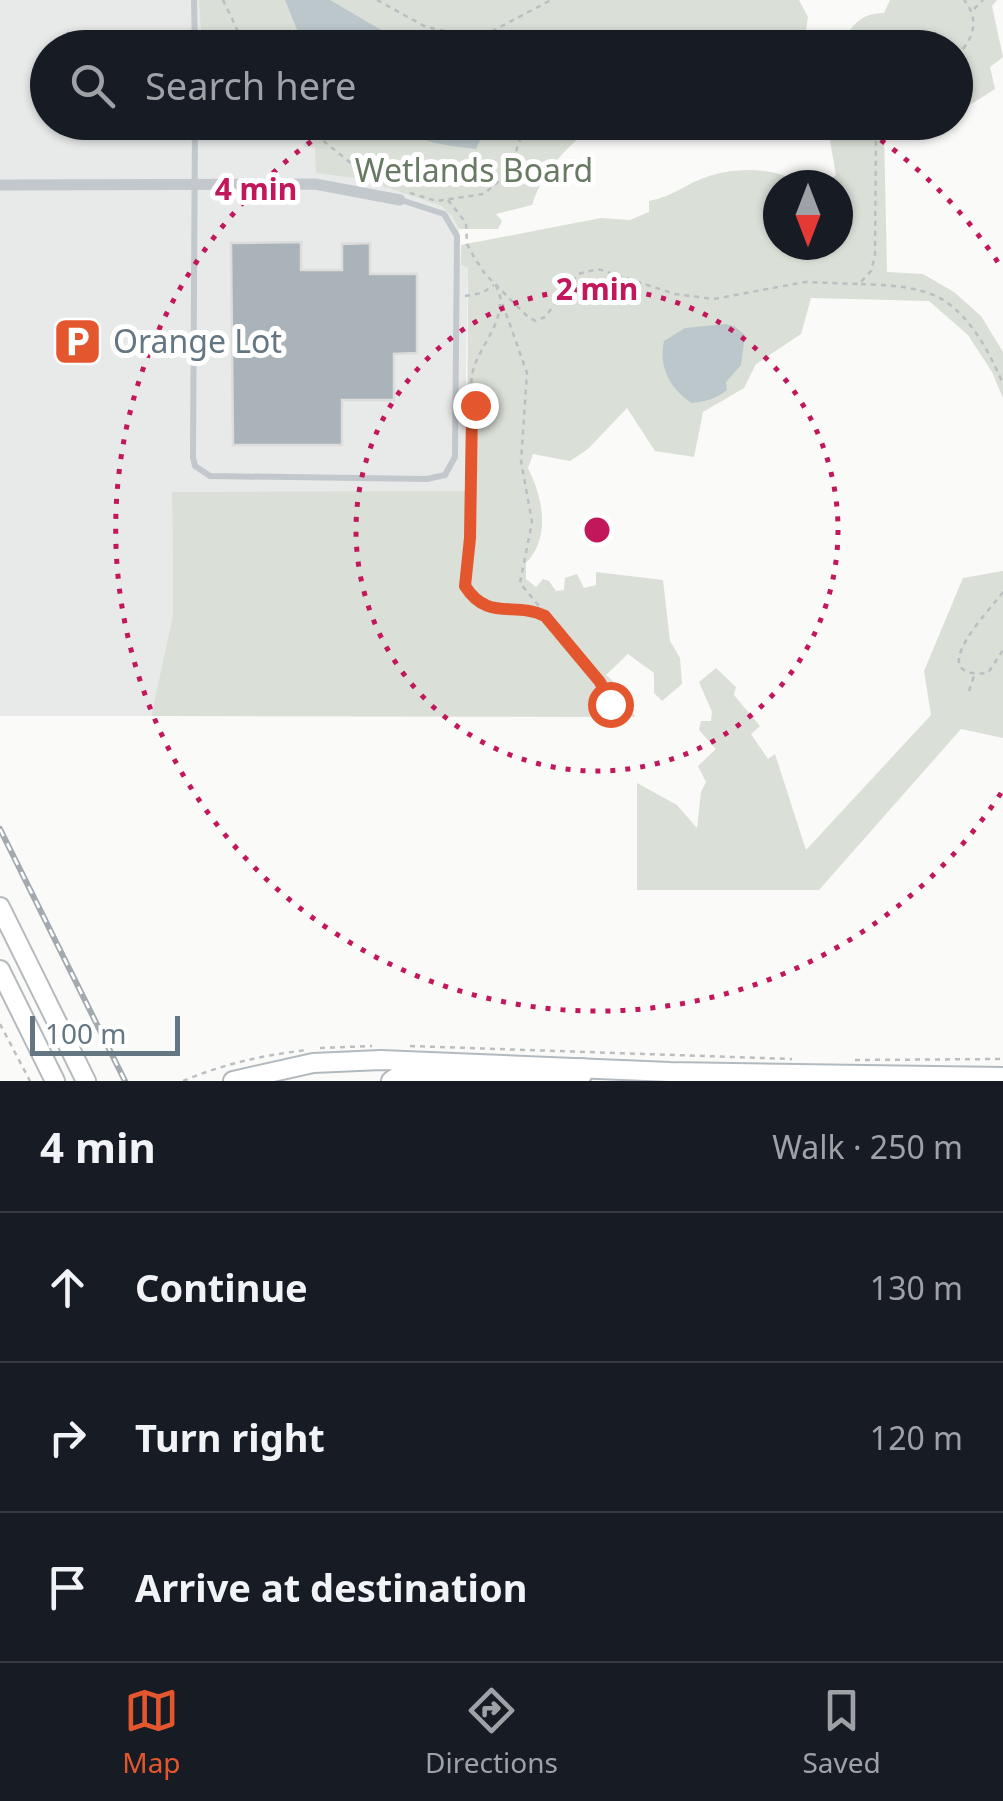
<!DOCTYPE html>
<meta charset="utf-8">
<style>
body{margin:0;font-family:"Noto Sans",sans-serif;background:#20242c;color:#f1f3f6}
.compass{position:absolute;left:763px;top:170px;width:90px;height:90px;border-radius:50%;background:#171b24;box-shadow:0 2px 8px #0004;rotate:180deg}
.scale{position:absolute;left:30px;bottom:25px;width:150px;box-sizing:border-box;padding-left:10px;border:5px solid #657683;border-top:0;font-size:28px;line-height:35px;white-space:nowrap;color:#657683;-webkit-text-stroke:8px #fff;paint-order:stroke}
.stop{position:absolute;width:30px;height:30px;margin:-22px;border:8px solid #e4572e;border-radius:50%;background:#fff}
.stop.end{background:#e4572e;border-color:#fff;box-shadow:0 2px 10px #0008}
.list{margin:0;padding:0;list-style:none}
h2{display:flex;justify-content:space-between;align-items:center;height:130px;margin:0;padding:0 40px;font-size:42px}
h2 small{font-size:32px;font-weight:400;color:#9ea1a6}
.list li{display:grid;grid-template-columns:65px 1fr auto;gap:30px;align-items:center;box-sizing:border-box;height:150px;padding:0 40px;border-top:2px solid #363941}
.list b{display:block;font-size:38px;white-space:nowrap}
.list em{font-size:32px;font-style:normal;color:#9ea1a6}
.icon{flex:none;width:55px;height:55px;fill:none;stroke:currentColor;stroke-width:2;stroke-linecap:round;stroke-linejoin:round}
.map{position:relative;flex:none;width:1003px;height:1081px;overflow:hidden}
.search{position:absolute;background:#171b24;box-shadow:0 2px 8px #0004;left:30px;right:30px;top:30px;height:110px;display:flex;align-items:center;gap:25px;box-sizing:border-box;padding:0 35px;border-radius:55px;color:#9ea1a6;font-size:38px}
.sheet{height:580px;background:#171b24}
nav{display:flex;justify-content:space-around;align-items:center;box-sizing:border-box;height:140px;border-top:2px solid #363941;background:#171b24;font-size:28px;color:#9ea1a6}
nav a{display:grid;justify-items:center;gap:5px}
nav .on{color:#e4572e}
.map>svg:first-child{display:block}
.built{fill:#e8e9e9}
.green{fill:#dadfd7}
.water{fill:#bbc7cb}
.building{fill:#aab3b9;stroke:#dcdcda;stroke-width:2.5}
.lines{fill:none;stroke-linecap:round;stroke-linejoin:round}
.secondary-casing{stroke:#b3babf;stroke-width:22}
.primary-casing{stroke:#b5babe;stroke-width:22}
.path{stroke:#bbbfc2;stroke-width:2.5;stroke-dasharray:5 5;stroke-linecap:butt}
.service{stroke:#c3c8cc;stroke-width:6}
.minor{stroke:#c3c8cc;stroke-width:11}
.secondary{stroke:#fff;stroke-width:18}
.primary{stroke:#fff;stroke-width:18}
.rail-casing{stroke:#a2aab0;stroke-width:6}
.rail{stroke:#fff;stroke-width:2.5;stroke-dasharray:8;stroke-linecap:butt}
.route{stroke:#e4572e;stroke-width:12}
.ring{fill:none;stroke:#c2185b;stroke-width:5;stroke-dasharray:5 10}
.labels{text-anchor:middle;stroke-width:10;stroke-linejoin:round;paint-order:stroke}
.park-label{font-size:32px;fill:#687a64;stroke:#fff}
.poi-label{font-size:32px;fill:#657683;stroke:#fff;text-anchor:start}
.centre{fill:#c2185b;stroke:#fff;stroke-width:5}
.ring-label{font-size:30px;text-anchor:middle;font-weight:bold;fill:#c2185b;stroke:#fff;stroke-width:10;stroke-linejoin:round;paint-order:stroke}
</style>
<div class="map">
<svg width="1003" height="1081" viewBox="0 0 1003 1081">
<rect width="100%" height="100%" fill="#fafaf8"/>
<path class="built" d="M 0,0 L 221,0 L 243,47 L 48,48 L 48,122 L 297,123 L 318,143 L 320,173 L 362,179 L 441,206 L 452,216 L 459,229 L 461,265 L 468,266 L 464,492 L 172,493 L 173,615 L 151,716 L 0,716 Z"/>
<g class="green">
<path d="M 199,0 L 799,0 L 808,17 L 804,43 L 810,47 L 202,47 Z"/>
<path d="M 890,0 L 997,0 L 992,6 L 1003,57 L 990,67 L 995,89 L 960,111 L 956,99 L 956,48 L 840,47 C 851,27 859,13 884,13 Z"/>
<path d="M 292,123 L 596,123 C 568,147 544,168 532,205 L 496,214 L 502,221 L 498,229 L 459,229 L 452,216 L 441,206 L 362,179 L 316,173 L 315,147 L 305,147 L 303,144 L 308,138 Z"/>
<path d="M 823,123 L 892,123 L 884,131 L 887,272 L 923,274 L 954,292 L 981,316 L 1003,352 L 1003,398 L 992,372 L 968,335 L 929,301 L 811,298 L 801,334 L 756,364 L 744,388 L 703,412 L 694,457 L 655,451 L 627,408 L 588,449 L 570,461 L 533,454 L 528,468 C 543,498 551,537 526,563 L 526,579 L 536,587 L 543,579 L 549,581 L 556,591 L 564,590 L 565,578 L 577,574 L 584,588 L 596,585 L 596,572 L 663,580 L 670,641 L 680,658 L 682,684 L 662,701 L 654,693 L 654,673 L 628,654 L 606,675 L 625,692 L 635,717 L 151,716 L 173,615 L 172,492 L 467,491 L 468,267 L 461,265 L 461,245 L 601,218 L 630,220 L 649,212 L 649,201 C 672,197 687,183 709,176 C 739,167 777,167 803,185 L 778,185 L 778,245 L 838,245 L 838,185 L 823,185 L 836,175 L 829,135 Z"/>
<path d="M 1003,571 L 1003,738 L 961,729 L 819,890 L 637,890 L 637,783 L 677,805 L 697,828 L 701,792 L 706,782 L 698,766 L 716,749 L 699,730 L 701,721 L 711,721 L 712,712 L 699,682 L 716,668 L 736,687 L 734,695 L 760,726 L 751,734 L 768,759 L 775,754 L 806,850 L 931,715 L 924,671 L 963,578 Z"/>
</g>
<g class="water">
<path d="M 285,0 L 330,0 L 383,31 L 428,47 L 308,47 L 300,37 Z"/>
<path d="M 395,123 L 488,123 L 476,149 C 446,145 419,144 395,123 Z"/>
<path d="M 725,324 L 734,326 L 745,335 L 741,365 L 726,382 L 727,390 C 716,399 706,401 692,403 C 671,390 658,367 664,341 L 685,328 Z"/>
</g>
<path class="building" d="M 301,242 L 301,270 L 342,270 L 342,244 L 370,243 L 370,274 L 417,274 L 417,353 L 394,354 L 394,400 L 342,400 L 342,445 L 233,445 L 231,243 Z"/>
<g class="lines">
<defs>
<g id="secondary">
<path d="M 233,1081 L 313,1063 L 381,1060 L 670,1072 L 1003,1077"/>
<path d="M 391,1081 L 397,1077 L 571,1079 L 582,1075 L 582,1068"/>
</g>
<g id="primary">
<path d="M 0,907 L 86,1081"/>
<path d="M 0,970 L 55,1081"/>
</g>
</defs>
<use href="#secondary" class="secondary-casing"/>
<use href="#primary" class="primary-casing"/>
<g class="path">
<path d="M 223,0 L 246,48"/>
<path d="M 377,0 L 426,27 L 527,48"/>
<path d="M 974,9 L 983,0"/>
<path d="M 483,36 L 551,0"/>
<path d="M 231,48 L 240,39"/>
<path d="M 956,56 C 974,40 980,19 964,0"/>
<path d="M 300,122 L 352,164 L 398,188"/>
<path d="M 410,193 L 437,201 L 484,194 L 501,179 L 514,157 L 526,122"/>
<path d="M 448,200 L 466,223 L 467,244 L 474,257 L 485,274 L 528,317 L 536,321 L 545,317 L 578,274 L 598,269 L 675,294 L 714,299 L 805,282 L 859,284 L 871,271 L 875,256 L 876,130 L 880,122"/>
<path d="M 861,284 C 885,285 916,286 938,297 C 969,313 990,353 1003,384"/>
<path d="M 496,285 L 527,373 L 521,461 L 532,522 L 520,583 L 601,681 L 616,689 L 618,694 L 611,704 L 601,681"/>
<path d="M 465,296 L 482,293 L 494,285"/>
<path d="M 500,304 C 499,338 458,365 476,400 L 472,408 L 470,538 L 465,585 L 483,606 L 541,614"/>
<path d="M 1003,592 C 991,609 920,680 988,673 L 1003,650"/>
<path d="M 969,691 L 974,676"/>
<path d="M 0,1024 L 30,1081"/>
<path d="M 410,1046 L 792,1059"/>
<path d="M 320,1048 L 372,1046"/>
<path d="M 855,1060 L 1003,1059"/>
<path d="M 183,1081 C 223,1064 264,1055 307,1050"/>
</g>
<g class="service">
<path d="M 194,0 L 195,48"/>
<path d="M 195,122 L 193,457 L 195,466 L 210,476 L 427,479 L 445,475 L 455,457 L 457,236 L 444,214 L 401,200"/>
</g>
<path class="minor" d="M 0,185 L 315,184 L 400,200"/>
<use href="#secondary" class="secondary"/>
<use href="#primary" class="primary"/>
<defs>
<path id="rail" d="M 0,829 L 125,1081"/>
</defs>
<use href="#rail" class="rail-casing"/>
<use href="#rail" class="rail"/>
</g>
<g class="lines">
<path class="route" d="M 475,405 L 472,408 L 470,538 L 465,586 C 488,622 514,601 545,616 L 600,682 L 610,704"/>
</g>
<g class="ring">
<circle cx="597" cy="530" r="241"/>
<path d="M1001 793A482 482 0 1 1 338 123M856 123A482 482 0 0 1 1001 267"/>
</g>
<defs>
<symbol id="parking-square" viewBox="-11 -11 22 22"><rect x="-9" y="-9" width="18" height="18" rx="4" fill="#e4572e" stroke="#fff"/><path d="M-3.5-5.5H1a3.5 3.5 0 0 1 0 7H-1V5.5H-3.5ZM-1-3.4V-.6H.8a1.4 1.4 0 0 0 0-2.8Z" fill="#fff"/></symbol>
</defs>
<g fill-rule="evenodd">
<use href="#parking-square" x="50" y="314" width="55" height="55"/>
</g>
<g class="labels">
<g class="park-label">
<text x="474" y="182">Wetlands Board</text>
</g>
<g class="poi-label">
<text x="113" y="353">Orange Lot</text>
</g>
</g>
<circle cx="597" cy="530" r="15" class="centre"/>
<g class="ring-label">
<text x="256" y="200">4 min</text>
<text x="597" y="300">2 min</text>
</g>
</svg>
<svg class="compass" viewBox="-18 -18 36 36"><path d="M0-13l5 13h-10z" fill="#e53935"/><path d="M0 13l5-13h-10z" fill="#9ea1a6"/></svg>
<div class="scale">100 m</div>
<div class="stop" style="left:610px;top:704px"></div>
<div class="stop end" style="left:475px;top:405px"></div>
<div class="search"><svg class="icon" aria-label="search" viewBox="0 0 24 24"><circle cx="10" cy="10" r="6"/><path d="M15 15l6 6"/></svg>Search here</div>
</div>
<section class="sheet">
<h2>4 min<small>Walk · 250 m</small></h2>
<ul class="list">
<li><svg class="icon" aria-label="ahead" viewBox="0 0 24 24"><path d="M12 20V5M6 11l6-6 6 6"/></svg><div><b>Continue</b></div><em>130 m</em></li>
<li><svg class="icon" aria-label="right" viewBox="0 0 24 24"><path d="M7 20v-9h11M14 6l5 5-5 5"/></svg><div><b>Turn right</b></div><em>120 m</em></li>
<li><svg class="icon" aria-label="arrive" viewBox="0 0 24 24"><path d="M6 21V4h12l-3 4 3 4H6"/></svg><div><b>Arrive at destination</b></div></li>
</ul>
</section>
<nav>
<a class="on"><svg class="icon" aria-label="map" viewBox="0 0 24 24"><path d="M3 6l6-2 6 2 6-2v14l-6 2-6-2-6 2zM9 4v14M15 6v14"/></svg>Map</a>
<a><svg class="icon" aria-label="directions" viewBox="0 0 24 24"><path d="M12 3l9 9-9 9-9-9zM9 14v-3h6M13 9l2 2-2 2"/></svg>Directions</a>
<a><svg class="icon" aria-label="saved" viewBox="0 0 24 24"><path d="M7 4h10v16l-5-4-5 4z"/></svg>Saved</a>
</nav>
